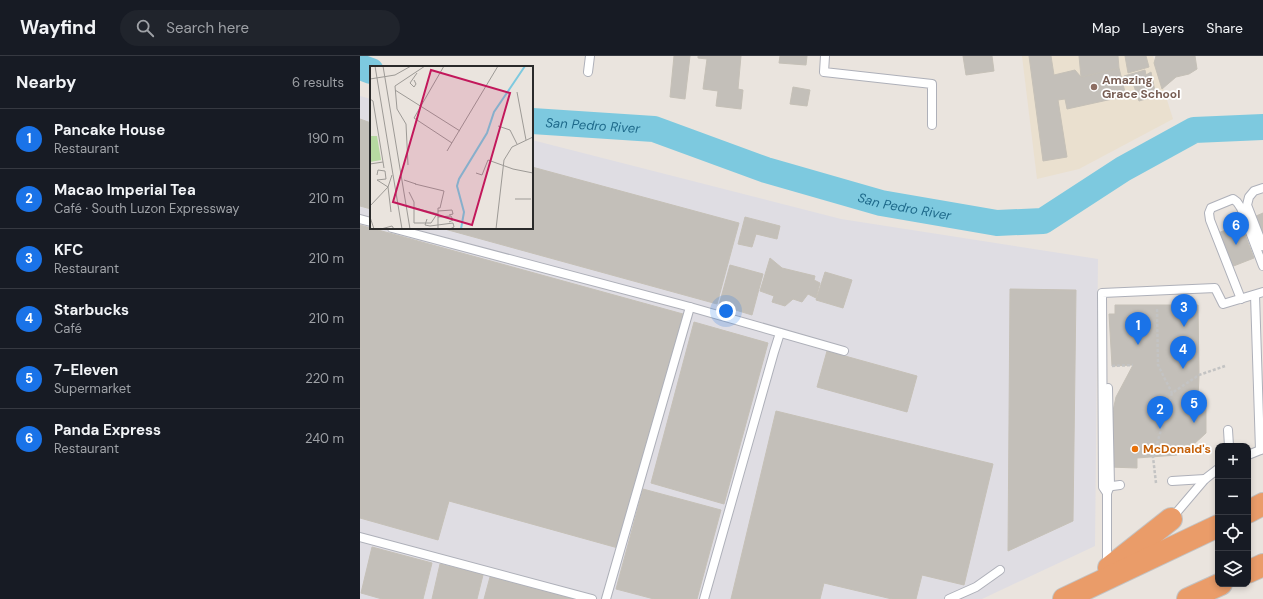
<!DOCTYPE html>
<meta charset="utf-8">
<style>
body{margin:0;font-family:"DM Sans",sans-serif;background:#20242c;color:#f1f3f6}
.controls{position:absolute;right:12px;bottom:12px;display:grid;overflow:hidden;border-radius:8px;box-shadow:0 2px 6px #0003}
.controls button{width:36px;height:36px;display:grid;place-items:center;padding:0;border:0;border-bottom:1px solid #363941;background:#171b24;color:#f1f3f6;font:20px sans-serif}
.you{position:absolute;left:366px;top:255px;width:14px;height:14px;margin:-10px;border:3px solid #fff;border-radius:50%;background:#1a73e8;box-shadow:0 0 0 6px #1a73e833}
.badge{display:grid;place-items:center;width:26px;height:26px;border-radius:50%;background:#1a73e8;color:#fff;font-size:13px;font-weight:700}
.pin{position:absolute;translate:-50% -33px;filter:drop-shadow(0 1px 2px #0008)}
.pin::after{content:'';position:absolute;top:21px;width:14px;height:12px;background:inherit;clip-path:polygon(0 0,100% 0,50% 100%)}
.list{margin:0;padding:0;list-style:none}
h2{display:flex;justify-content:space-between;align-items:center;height:52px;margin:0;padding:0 16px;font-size:17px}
h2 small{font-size:13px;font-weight:400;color:#9ea1a6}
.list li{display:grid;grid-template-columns:26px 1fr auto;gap:12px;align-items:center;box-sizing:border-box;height:60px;padding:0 16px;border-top:1px solid #363941}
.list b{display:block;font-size:15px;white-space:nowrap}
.list p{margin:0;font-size:13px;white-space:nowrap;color:#9ea1a6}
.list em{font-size:13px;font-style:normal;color:#9ea1a6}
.icon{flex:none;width:22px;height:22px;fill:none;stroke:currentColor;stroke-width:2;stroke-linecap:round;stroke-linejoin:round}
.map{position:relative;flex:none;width:903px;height:543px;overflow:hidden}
header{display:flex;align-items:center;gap:24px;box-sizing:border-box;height:56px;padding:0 20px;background:#171b24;border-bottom:1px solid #363941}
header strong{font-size:19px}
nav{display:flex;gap:22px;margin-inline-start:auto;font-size:14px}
.search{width:280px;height:36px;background:#20242c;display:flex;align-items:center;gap:10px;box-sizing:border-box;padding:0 14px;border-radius:22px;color:#9ea1a6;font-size:15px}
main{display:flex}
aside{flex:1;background:#171b24}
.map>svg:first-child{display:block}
.industrial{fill:#dfdde3}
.education{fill:#eae0cf}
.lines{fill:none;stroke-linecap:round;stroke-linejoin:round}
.river{stroke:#7dc9df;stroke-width:26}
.building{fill:#c3bfb9;stroke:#c5c0b7}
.service-casing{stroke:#aeb0b9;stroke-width:10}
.motorway-casing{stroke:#c3c3c3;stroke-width:24}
.path{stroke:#c3c3c3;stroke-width:2.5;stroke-dasharray:3 2;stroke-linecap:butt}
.service{stroke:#fff;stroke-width:8}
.motorway{stroke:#ea9c69;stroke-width:22}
.education-dot{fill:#8d6e63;stroke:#fff;stroke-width:1.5}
.food-dot{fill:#e8710a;stroke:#fff;stroke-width:1.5}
.labels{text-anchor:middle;stroke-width:3.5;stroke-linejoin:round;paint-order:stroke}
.education-label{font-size:12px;font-weight:bold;fill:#785e54;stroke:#fff;text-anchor:start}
.food-label{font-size:12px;font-weight:bold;fill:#c56008;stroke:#fff;text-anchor:start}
.water-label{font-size:13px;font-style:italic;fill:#1e698a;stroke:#fff}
.inset-river{fill:none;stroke:#7dc9df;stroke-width:2}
.inset-road{fill:none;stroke:#9d9a96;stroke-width:1}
.view{fill:#c2185b;fill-opacity:0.15;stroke:#c2185b;stroke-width:2}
.inset-edge{fill:none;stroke:#2a2a2a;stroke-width:2}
</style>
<header>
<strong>Wayfind</strong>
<div class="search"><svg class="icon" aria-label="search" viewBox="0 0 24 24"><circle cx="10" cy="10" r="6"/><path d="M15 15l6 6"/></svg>Search here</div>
<nav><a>Map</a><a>Layers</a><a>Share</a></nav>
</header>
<main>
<aside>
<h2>Nearby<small>6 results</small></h2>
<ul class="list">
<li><span class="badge">1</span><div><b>Pancake House</b><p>Restaurant</p></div><em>190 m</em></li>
<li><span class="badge">2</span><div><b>Macao Imperial Tea</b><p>Café · South Luzon Expressway</p></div><em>210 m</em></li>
<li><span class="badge">3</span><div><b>KFC</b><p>Restaurant</p></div><em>210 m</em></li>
<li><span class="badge">4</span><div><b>Starbucks</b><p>Café</p></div><em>210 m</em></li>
<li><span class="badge">5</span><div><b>7-Eleven</b><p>Supermarket</p></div><em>220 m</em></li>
<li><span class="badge">6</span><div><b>Panda Express</b><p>Restaurant</p></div><em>240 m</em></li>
</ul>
</aside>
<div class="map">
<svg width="903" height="543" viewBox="0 0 903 543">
<rect width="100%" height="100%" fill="#eae4de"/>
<path class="industrial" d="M 0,40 L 11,43 L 11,172 L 172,172 L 172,84 L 481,163 L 738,203 L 735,490 L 622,543 L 0,543 Z"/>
<path class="education" d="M 662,0 L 793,0 L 813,63 L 719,113 L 677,123 Z"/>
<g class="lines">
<g class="river">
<path d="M 0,11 L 11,15"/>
<path id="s1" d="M 172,65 L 294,73 L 406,114 L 521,147 L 637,167 L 683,165 L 763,113 L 834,74 L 903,71"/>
</g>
</g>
<g class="building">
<path d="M 314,0 L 330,0 L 325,43 L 310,41 Z"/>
<path d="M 338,0 L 381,0 L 378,33 L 383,34 L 381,53 L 356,50 L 358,35 L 343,33 L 347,3 L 338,2 Z"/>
<path d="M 420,0 L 447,0 L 446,9 L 419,7 Z"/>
<path d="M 603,0 L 632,0 L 634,15 L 606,19 Z"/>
<path d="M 669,0 L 691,0 L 694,19 L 715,14 L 721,21 L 759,12 L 766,40 L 707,53 L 705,43 L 698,44 L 707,101 L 683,105 Z"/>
<path d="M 719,0 L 758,0 L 759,12 L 721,21 Z"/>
<path d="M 765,0 L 786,0 L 789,11 L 768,17 Z"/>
<path d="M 796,0 L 835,0 L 837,13 L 829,18 L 816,21 L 802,33 L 794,7 Z"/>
<path d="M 785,14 L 786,19 L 791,16 L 796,40 L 779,45 L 772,24 L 766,26 L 764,20 Z"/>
<path d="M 433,31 L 450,34 L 447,50 L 430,48 Z"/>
<path d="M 0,63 L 11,67 L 11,153 L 0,150 Z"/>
<path d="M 172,111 L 379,167 L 357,248 L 81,172 L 172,172 Z"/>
<path d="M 903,157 L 903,179 L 896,160 Z"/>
<path d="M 385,161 L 420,170 L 417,183 L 396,178 L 392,191 L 378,188 Z"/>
<path d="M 881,168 L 894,202 L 871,211 L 858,177 Z"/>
<path d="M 0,169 L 323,258 L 303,334 L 301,334 L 258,492 L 89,445 L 78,484 L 0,462 Z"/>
<path d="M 410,202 L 422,212 L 455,220 L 454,224 L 460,227 L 456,242 L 448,238 L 442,246 L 433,243 L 425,250 L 412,246 L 414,240 L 400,235 Z"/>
<path d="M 370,209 L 403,218 L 392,259 L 359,249 Z"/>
<path d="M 465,216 L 492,224 L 483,252 L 456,244 Z"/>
<path d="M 650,233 L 716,234 L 713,465 L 648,495 Z"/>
<path d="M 755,249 L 838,249 L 839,319 L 838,343 L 846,344 L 846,377 L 833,389 L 817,389 L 817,399 L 777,402 L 777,412 L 749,411 L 751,364 L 756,341 L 773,309 L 752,310 L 749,258 L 755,258 Z"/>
<path d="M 334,266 L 408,287 L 364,448 L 291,427 Z"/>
<path d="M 467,295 L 557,320 L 547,356 L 457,331 Z"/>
<path d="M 416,355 L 633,408 L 604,529 L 562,519 L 556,543 L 532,543 L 464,527 L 460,543 L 371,543 Z"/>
<path d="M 283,433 L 361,454 L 337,543 L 294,543 L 256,533 Z"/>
<path d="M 12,491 L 72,507 L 63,543 L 22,543 L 1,537 Z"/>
<path d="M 80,508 L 123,519 L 117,543 L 72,543 Z"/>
<path d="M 130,521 L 214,543 L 124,543 Z"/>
</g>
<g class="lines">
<defs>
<g id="service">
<path d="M 465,0 L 464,16 L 572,28 L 572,69"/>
<path d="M 228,16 L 230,0"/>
<path d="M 903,132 L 894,135 L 889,141 L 887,149 L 903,190"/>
<path d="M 0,163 L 11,166"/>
<path d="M 32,172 L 330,251 L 484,295"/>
<path d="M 895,239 L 900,394"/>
<path d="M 881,243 L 850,164 L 849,157 L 851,152 L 873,143 L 877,146 L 881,152 L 903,210"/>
<path d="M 868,374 L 869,390"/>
<path d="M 888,399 L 903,393"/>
<path d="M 812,425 L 845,423"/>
<path d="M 745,431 L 760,429"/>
<path d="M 747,437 L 743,431 L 742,237 L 855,232 L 863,248 L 903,236"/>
<path d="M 811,463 L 845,423 L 858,413"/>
<path d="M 0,481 L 232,543"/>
<path d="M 747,510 L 747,437 L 750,430 L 748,332"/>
<path d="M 246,543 L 330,251"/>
<path d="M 344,543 L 414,296 L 420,277"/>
<path d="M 589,543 L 616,531 L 640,514"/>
</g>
<g id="motorway">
<path d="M 888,456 L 903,448"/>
<path d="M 749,512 L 811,463"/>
<path d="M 888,516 L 903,509"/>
<path d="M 704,543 L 858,470"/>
<path d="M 828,543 L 861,528"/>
</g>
</defs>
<use href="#service" class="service-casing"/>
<use href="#motorway" class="motorway-casing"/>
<g class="path">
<path d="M 797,253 L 798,309 L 812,337"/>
<path d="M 752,310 L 773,309"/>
<path d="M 796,427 L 793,401 L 812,337 L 839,319 L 865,310"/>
</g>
<use href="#service" class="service"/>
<use href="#motorway" class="motorway"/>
</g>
<circle class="education-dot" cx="734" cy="31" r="4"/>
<circle class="food-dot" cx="775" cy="393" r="4"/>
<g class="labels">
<g class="education-label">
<text x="742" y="28">Amazing<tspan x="742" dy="14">Grace School</tspan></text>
</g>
<g class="food-label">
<text x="783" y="397">McDonald's</text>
</g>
<g class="water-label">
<text dy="5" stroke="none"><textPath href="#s1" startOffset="61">San Pedro River</textPath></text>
<text dy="5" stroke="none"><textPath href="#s1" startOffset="385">San Pedro River</textPath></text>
</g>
</g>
<g transform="translate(10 10)">
<rect width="163" height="163" fill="#eae4de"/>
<path d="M 0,70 L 7,70 L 11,94 L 0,96 Z" fill="#b6daa1"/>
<path class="inset-river" d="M 91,163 L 94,146 L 87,120 L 89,113 L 117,67 L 124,46 L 155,0"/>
<path class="inset-road" d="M 5,0 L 32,163M 13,0 L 40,163M 74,0 L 44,52 L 82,77M 0,13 L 25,9 L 41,0M 44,14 L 46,18 L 44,21 L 40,17 L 47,7M 25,24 L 90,65M 147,26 L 156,74M 0,33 L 3,35 L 14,102M 128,60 L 140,64 L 147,78M 77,85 L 128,0M 0,98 L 13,96M 38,99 L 36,58 L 27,43 L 25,20 L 55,0M 106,107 L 112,109 L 118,94 L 143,103 L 163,107M 7,109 L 8,104 L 15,105 L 16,113 L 7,114M 7,114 L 18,121M 34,114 L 46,118M 163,117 L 163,152M 45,118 L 74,125 L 70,142 L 68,142 L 68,163M 18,121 L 21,146M 18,121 L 22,109M 39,126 L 44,136 L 44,157 L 61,157 L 67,148M 145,133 L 161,133M 0,140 L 18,121M 45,142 L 68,148M 68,145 L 82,144 L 83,148 L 79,149M 0,151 L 4,163M 68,151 L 81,150 L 83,154 L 79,156M 57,153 L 55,159 L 60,160 L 83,157 L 84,161 L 80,163M 11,163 L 22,160 L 24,163M 126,163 L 134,94 L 142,81 L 163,71"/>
<path class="view" d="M 61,4 L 140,27 L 102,159 L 23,136 Z"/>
<rect width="163" height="163" class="inset-edge"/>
</g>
</svg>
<div class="controls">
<button>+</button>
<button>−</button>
<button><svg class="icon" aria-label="locate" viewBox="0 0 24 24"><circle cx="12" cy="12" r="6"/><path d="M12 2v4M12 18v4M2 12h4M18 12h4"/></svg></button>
<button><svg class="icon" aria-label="layers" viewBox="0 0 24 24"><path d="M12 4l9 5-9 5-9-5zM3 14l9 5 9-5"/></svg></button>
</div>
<div class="you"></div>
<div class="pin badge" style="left:778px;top:289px">1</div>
<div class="pin badge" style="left:800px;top:373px">2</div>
<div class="pin badge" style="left:824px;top:271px">3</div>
<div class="pin badge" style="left:823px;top:313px">4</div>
<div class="pin badge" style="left:834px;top:367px">5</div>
<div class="pin badge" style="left:876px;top:189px">6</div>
</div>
</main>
